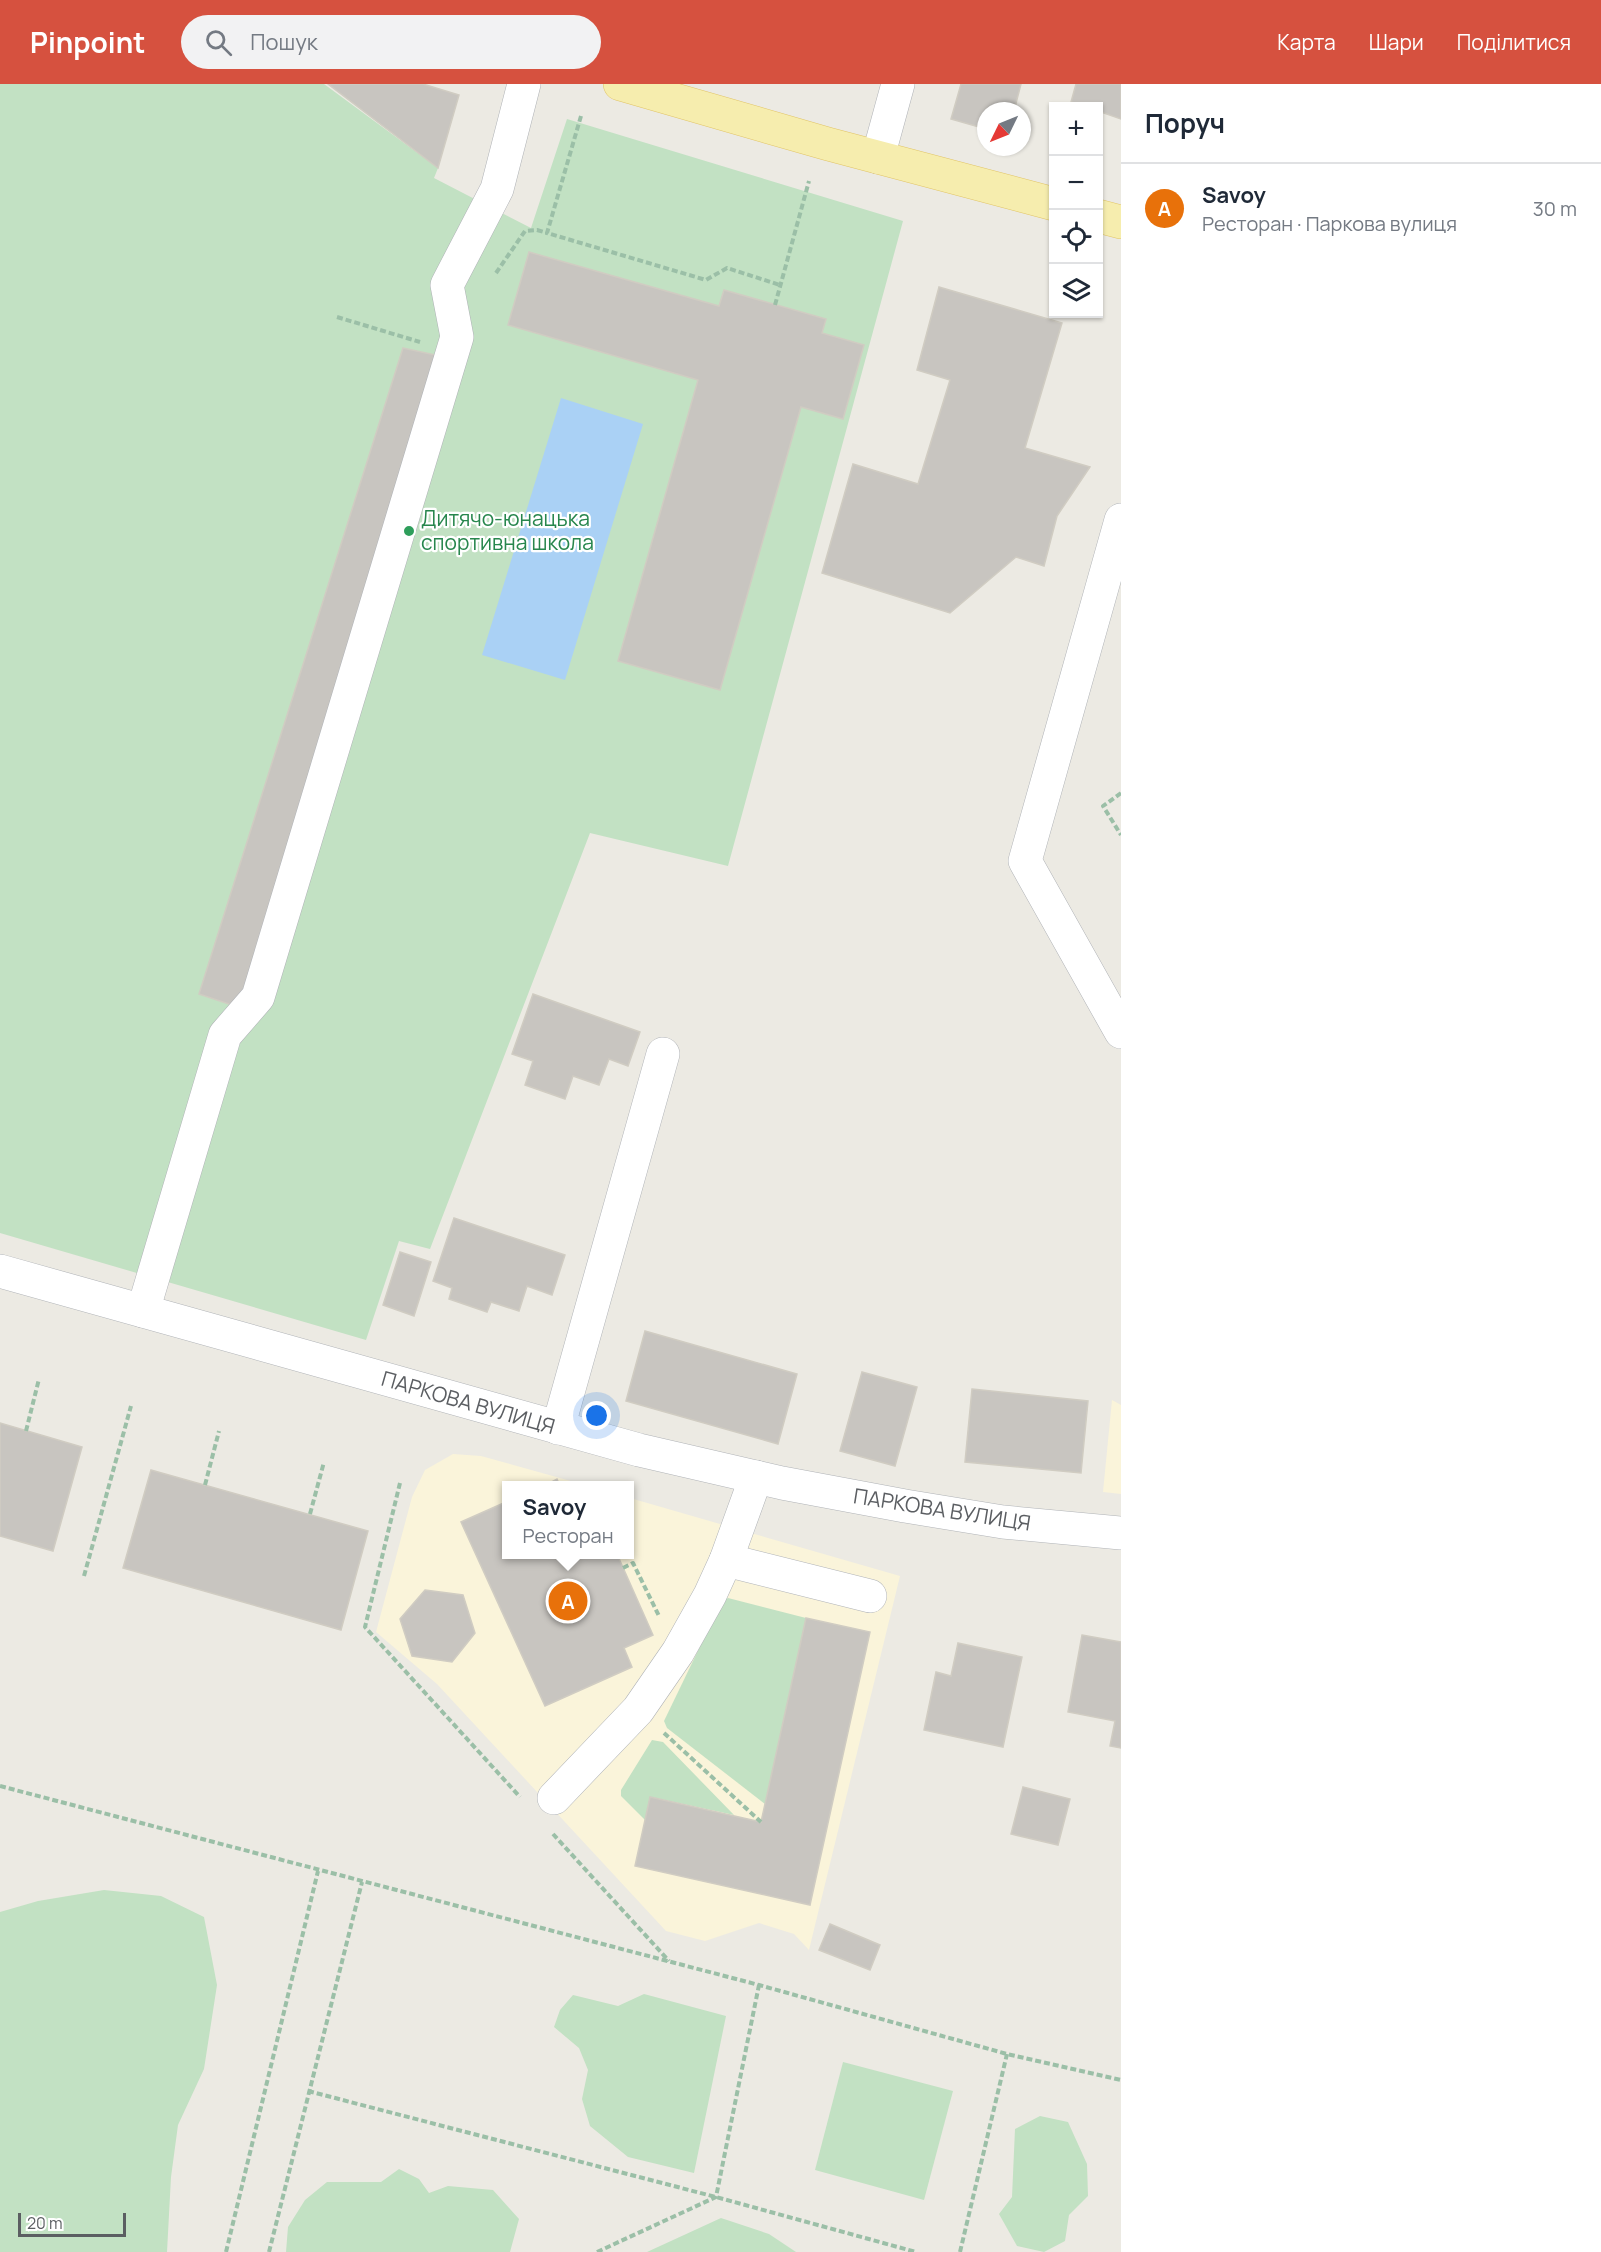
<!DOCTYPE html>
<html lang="uk">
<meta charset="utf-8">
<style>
body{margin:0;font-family:Manrope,sans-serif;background:#f2f2f3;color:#1f2937}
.controls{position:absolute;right:18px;top:18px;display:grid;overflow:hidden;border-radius:0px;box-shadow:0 2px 4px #0004}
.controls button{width:54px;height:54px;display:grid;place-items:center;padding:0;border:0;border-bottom:2px solid #e0e1e3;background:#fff;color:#1f2937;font:30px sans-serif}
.compass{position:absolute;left:977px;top:18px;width:54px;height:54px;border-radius:50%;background:#fff;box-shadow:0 2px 4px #0004;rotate:227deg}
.scale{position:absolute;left:18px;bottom:15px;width:108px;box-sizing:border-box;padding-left:6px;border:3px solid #5b5e62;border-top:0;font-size:16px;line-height:21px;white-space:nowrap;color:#5b5e62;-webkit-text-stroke:4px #fff;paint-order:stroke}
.you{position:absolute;left:597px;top:1332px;width:21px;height:21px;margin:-15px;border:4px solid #fff;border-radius:50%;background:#1a73e8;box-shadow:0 0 0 9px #1a73e833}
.badge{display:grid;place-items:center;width:39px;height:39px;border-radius:50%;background:#d6513f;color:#fff;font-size:20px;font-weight:700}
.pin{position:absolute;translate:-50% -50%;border:3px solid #fff;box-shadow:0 2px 6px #0006}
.popup{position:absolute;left:502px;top:1397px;width:132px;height:78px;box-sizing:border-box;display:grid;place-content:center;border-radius:0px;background:#fff;filter:drop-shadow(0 2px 4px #0005);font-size:20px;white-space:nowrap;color:#747a83}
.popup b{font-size:22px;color:#1f2937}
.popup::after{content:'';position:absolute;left:50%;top:100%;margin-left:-12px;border:12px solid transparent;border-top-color:#fff}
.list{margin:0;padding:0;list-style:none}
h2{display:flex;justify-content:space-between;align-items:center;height:78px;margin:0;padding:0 24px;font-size:26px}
h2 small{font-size:20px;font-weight:400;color:#747a83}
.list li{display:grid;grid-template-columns:39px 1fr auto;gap:18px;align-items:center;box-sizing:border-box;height:90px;padding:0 24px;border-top:2px solid #e0e1e3}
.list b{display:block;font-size:22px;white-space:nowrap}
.list p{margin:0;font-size:20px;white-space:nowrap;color:#747a83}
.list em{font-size:20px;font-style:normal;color:#747a83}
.icon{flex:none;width:33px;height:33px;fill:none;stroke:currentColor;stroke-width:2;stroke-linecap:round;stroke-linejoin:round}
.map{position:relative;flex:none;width:1121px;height:2168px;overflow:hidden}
header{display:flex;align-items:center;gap:36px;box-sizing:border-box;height:84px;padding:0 30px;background:#d6513f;color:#fff}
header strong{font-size:28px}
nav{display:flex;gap:33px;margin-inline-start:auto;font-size:21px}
.search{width:420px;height:54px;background:#f2f2f3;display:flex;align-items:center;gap:15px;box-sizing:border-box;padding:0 21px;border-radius:33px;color:#747a83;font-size:22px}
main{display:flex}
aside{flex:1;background:#fff}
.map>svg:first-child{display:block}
.commercial{fill:#faf4da}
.green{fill:#c2e1c3}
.water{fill:#aad1f5}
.building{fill:#c8c5c0;stroke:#d0ccc2;stroke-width:1.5}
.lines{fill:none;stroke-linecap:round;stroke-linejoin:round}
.minor-casing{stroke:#b0b3b7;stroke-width:34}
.major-casing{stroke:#e1c467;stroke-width:34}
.path{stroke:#9bbfa7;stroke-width:4;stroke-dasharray:6 3;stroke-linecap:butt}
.minor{stroke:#fff;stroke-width:33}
.major{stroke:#f6edae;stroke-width:33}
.leisure-dot{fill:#2e9e5b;stroke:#fff;stroke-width:2}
.labels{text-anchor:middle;stroke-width:4.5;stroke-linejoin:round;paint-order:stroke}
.leisure-label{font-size:21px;fill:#27864d;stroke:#fff;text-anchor:start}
.street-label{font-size:21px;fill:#5b5e62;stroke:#fff}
</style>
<header>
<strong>Pinpoint</strong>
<div class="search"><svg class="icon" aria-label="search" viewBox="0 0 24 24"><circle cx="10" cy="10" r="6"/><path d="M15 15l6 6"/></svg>Пошук</div>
<nav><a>Карта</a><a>Шари</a><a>Поділитися</a></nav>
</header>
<main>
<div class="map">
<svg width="1121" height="2168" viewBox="0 0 1121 2168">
<rect width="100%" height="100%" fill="#eceae3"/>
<g class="commercial">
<path d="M 1112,1316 L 1121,1321 L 1121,1410 L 1103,1408 Z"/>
<path d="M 453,1370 L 481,1372 L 585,1401 L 506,1402 L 506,1470 L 630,1470 L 630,1414 L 900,1492 L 809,1866 L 794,1850 L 759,1839 L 705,1857 L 666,1847 L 437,1600 L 376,1548 L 412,1413 L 425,1386 Z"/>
</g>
<g class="green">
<path d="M 0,0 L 324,0 L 438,84 L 434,94 L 531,144 L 567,35 L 903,137 L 728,782 L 590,749 L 430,1165 L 399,1157 L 366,1256 L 0,1149 Z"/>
<path d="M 728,1514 L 806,1534 L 765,1720 L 667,1644 L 664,1637 L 722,1517 Z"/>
<path d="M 652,1656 L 663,1658 L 734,1731 L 651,1713 L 645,1736 L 621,1712 L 621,1706 Z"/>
<path d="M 104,1806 L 161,1812 L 204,1833 L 217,1901 L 204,1985 L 178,2041 L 171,2093 L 167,2168 L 0,2168 L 0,1828 L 38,1817 Z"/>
<path d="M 644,1910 L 726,1932 L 694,2089 L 628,2073 L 590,2042 L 582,2015 L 588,1986 L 579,1964 L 554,1943 L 560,1926 L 573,1911 L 618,1922 Z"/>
<path d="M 843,1978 L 953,2007 L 924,2116 L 815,2086 Z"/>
<path d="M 1040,2032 L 1068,2038 L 1087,2080 L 1088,2112 L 1069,2131 L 1065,2157 L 1044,2168 L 1017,2162 L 999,2130 L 1012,2113 L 1015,2045 Z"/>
<path d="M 399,2085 L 419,2095 L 429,2109 L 448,2102 L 493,2106 L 519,2135 L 510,2168 L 286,2168 L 288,2143 L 305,2116 L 327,2098 L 381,2098 Z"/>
<path d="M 721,2134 L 769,2150 L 796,2168 L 647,2168 Z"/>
</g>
<path class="water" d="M 561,314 L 643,340 L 565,596 L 482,571 Z"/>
<g class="building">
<path d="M 328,0 L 423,0 L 459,11 L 438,84 Z"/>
<path d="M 961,0 L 1021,0 L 1014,27 L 986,27 L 986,45 L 951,35 Z"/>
<path d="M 1076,0 L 1121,0 L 1121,35 L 1098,27 L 1098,22 L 1085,22 L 1071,18 Z"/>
<path d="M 529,168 L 719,222 L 724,206 L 826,235 L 822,249 L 864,261 L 843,335 L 801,323 L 720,606 L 618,577 L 698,296 L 508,241 Z"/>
<path d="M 939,203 L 1062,239 L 1025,364 L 1090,383 L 1057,432 L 1044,482 L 1016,473 L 950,529 L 822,489 L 853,380 L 918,400 L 950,296 L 917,286 Z"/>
<path d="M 403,264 L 440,272 L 241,924 L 199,910 Z"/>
<path d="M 533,910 L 640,948 L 628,982 L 609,975 L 599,1001 L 573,992 L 565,1015 L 525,1001 L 533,977 L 512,970 Z"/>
<path d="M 454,1134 L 565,1171 L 552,1211 L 527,1202 L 519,1227 L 491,1218 L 487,1228 L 449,1215 L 452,1204 L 433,1197 Z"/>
<path d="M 400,1168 L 431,1178 L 414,1232 L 383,1221 Z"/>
<path d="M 645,1247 L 797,1290 L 778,1360 L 626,1317 Z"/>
<path d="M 862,1288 L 917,1303 L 895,1382 L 840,1367 Z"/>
<path d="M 972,1305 L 1088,1317 L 1081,1389 L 965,1378 Z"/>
<path d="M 0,1339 L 82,1363 L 53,1467 L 0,1452 Z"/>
<path d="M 151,1386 L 368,1447 L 341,1546 L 123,1484 Z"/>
<path d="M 557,1395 L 560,1402 L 544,1402 Z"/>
<path d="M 506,1418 L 506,1470 L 617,1470 L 653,1551 L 624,1564 L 632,1583 L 545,1622 L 461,1438 Z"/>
<path d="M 425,1506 L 463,1511 L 475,1549 L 452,1578 L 412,1572 L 400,1535 Z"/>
<path d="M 806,1534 L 870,1548 L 810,1821 L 635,1782 L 650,1713 L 761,1738 Z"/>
<path d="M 1082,1551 L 1121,1558 L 1121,1664 L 1110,1662 L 1115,1637 L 1068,1628 Z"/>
<path d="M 958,1559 L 1022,1573 L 1003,1663 L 924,1646 L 936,1588 L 951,1592 Z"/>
<path d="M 1023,1703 L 1070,1715 L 1058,1761 L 1011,1750 Z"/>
<path d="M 830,1840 L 880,1861 L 870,1886 L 819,1866 Z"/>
</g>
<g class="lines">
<defs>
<g id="minor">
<path d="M 878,73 L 898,0"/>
<path d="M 1121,436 L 1025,777 L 1121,948"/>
<path d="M 0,1187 L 639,1366 L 782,1399 L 905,1422 L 1003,1438 L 1121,1449"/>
<path d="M 143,1227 L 225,951 L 258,913 L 457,253 L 447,201 L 497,105 L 524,0"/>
<path d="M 558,1344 L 663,970"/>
<path d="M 726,1476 L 870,1512"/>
<path d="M 554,1714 L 638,1626 L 678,1568 L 710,1511 L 726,1476 L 756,1393"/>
</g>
<g id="major">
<path d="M 620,0 L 828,60 L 1054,120"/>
<path d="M 1098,132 L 1121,138"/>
</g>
</defs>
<use href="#minor" class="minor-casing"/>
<use href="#major" class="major-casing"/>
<g class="path">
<path d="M 581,32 L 547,149 L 706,196 L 727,184 L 780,201"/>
<path d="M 496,189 L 525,147 L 537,146 L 547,149"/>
<path d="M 775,221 L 809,97"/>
<path d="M 337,233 L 420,258"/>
<path d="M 1121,709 L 1103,722 L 1121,751"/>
<path d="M 26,1347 L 39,1295"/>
<path d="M 400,1399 L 365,1543 L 520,1713"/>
<path d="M 205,1401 L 219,1347"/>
<path d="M 310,1430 L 324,1378"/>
<path d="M 623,1484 L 633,1479 L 659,1532"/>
<path d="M 84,1492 L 131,1322"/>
<path d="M 664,1649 L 761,1738"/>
<path d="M 0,1702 L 759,1901 L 1007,1970 L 1121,1996"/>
<path d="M 553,1750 L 669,1877"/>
<path d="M 308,2007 L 716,2113 L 916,2168"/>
<path d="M 226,2168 L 318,1787"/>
<path d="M 269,2168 L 362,1798"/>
<path d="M 597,2168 L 716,2113 L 759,1901"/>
<path d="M 960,2168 L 1007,1970"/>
</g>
<use href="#minor" class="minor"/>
<use href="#major" class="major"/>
</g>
<circle class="leisure-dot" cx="409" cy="447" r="6"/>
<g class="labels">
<g class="leisure-label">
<text x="421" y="442">Дитячо-юнацька<tspan x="421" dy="24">спортивна школа</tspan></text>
</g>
<g class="street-label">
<text transform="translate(468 1319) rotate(16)" y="7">ПАРКОВА ВУЛИЦЯ</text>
<text transform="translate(942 1426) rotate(9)" y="7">ПАРКОВА ВУЛИЦЯ</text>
</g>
</g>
</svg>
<div class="controls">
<button>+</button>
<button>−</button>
<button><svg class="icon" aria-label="locate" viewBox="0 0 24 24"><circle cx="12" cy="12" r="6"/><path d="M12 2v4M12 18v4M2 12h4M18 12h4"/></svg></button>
<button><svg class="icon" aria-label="layers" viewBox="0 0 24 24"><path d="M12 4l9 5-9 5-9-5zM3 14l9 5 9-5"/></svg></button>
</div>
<svg class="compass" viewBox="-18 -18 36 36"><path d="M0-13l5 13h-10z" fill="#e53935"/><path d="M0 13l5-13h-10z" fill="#747a83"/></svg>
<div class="scale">20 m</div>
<div class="you"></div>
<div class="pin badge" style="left:568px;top:1517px;background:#e8710a">A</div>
<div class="popup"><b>Savoy</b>Ресторан</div>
</div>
<aside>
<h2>Поруч<small></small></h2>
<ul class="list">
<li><span class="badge" style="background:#e8710a">A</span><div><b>Savoy</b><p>Ресторан · Паркова вулиця</p></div><em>30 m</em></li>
</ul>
</aside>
</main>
